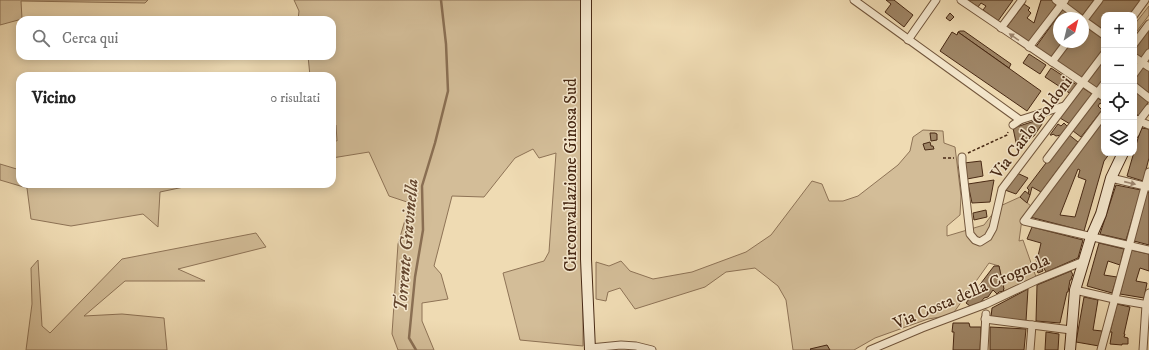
<!DOCTYPE html>
<html lang="it">
<meta charset="utf-8">
<style>
body{margin:0;font-family:"IM FELL DW Pica",serif;background:#f6f6f6;color:#222}
.controls{position:absolute;right:12px;top:12px;display:grid;overflow:hidden;border-radius:8px;box-shadow:0 2px 10px #0003}
.controls button{width:36px;height:36px;display:grid;place-items:center;padding:0;border:0;border-bottom:1px solid #e0e0e0;background:#fff;color:#222;font:20px sans-serif}
.compass{position:absolute;left:1053px;top:12px;width:36px;height:36px;border-radius:50%;background:#fff;box-shadow:0 2px 10px #0003;rotate:35deg}
.list{margin:0;padding:0;list-style:none}
h2{display:flex;justify-content:space-between;align-items:center;height:52px;margin:0;padding:0 16px;font-size:17px}
h2 small{font-size:13px;font-weight:400;color:#767676}
.icon{flex:none;width:22px;height:22px;fill:none;stroke:currentColor;stroke-width:2;stroke-linecap:round;stroke-linejoin:round}
.map{position:relative;flex:none;width:1149px;height:350px;overflow:hidden}
.search{position:absolute;background:#fff;box-shadow:0 2px 10px #0003;left:16px;top:16px;width:320px;height:44px;display:flex;align-items:center;gap:10px;box-sizing:border-box;padding:0 14px;border-radius:12px;color:#767676;font-size:15px}
.panel{position:absolute;background:#fff;box-shadow:0 2px 10px #0003;left:16px;top:72px;width:320px;height:116px;border-radius:12px}
.map>svg:first-child{display:block}
.green{fill:#d3bd98;stroke:#8e7356}
.lines{fill:none;stroke-linecap:round;stroke-linejoin:round}
.stream{stroke:#8a6f53;stroke-width:2.5}
.building{fill:#9f8667;stroke:#482914;fill-rule:evenodd}
.street-casing{stroke:#72563c;stroke-width:9}
.secondary-casing{stroke:#482914;stroke-width:12}
.path{stroke:#482914;stroke-width:1.5;stroke-dasharray:3 2;stroke-linecap:butt}
.street{stroke:#f5e8ce;stroke-width:7}
.secondary{stroke:#f5e8ce;stroke-width:10}
.oneway{fill:#9e8871}
.labels{text-anchor:middle;stroke-width:3;stroke-linejoin:round;paint-order:stroke}
.street-label{font-size:17px;fill:#482914;stroke:#f5e8ce}
.water-label{font-size:18px;font-style:italic;fill:#64462e;stroke:#f5e8ce}
</style>
<div class="map">
<svg width="1149" height="350" viewBox="0 0 1149 350">
<rect width="100%" height="100%" fill="#efdbb3"/>
<filter id="stains"><feTurbulence type="fractalNoise" baseFrequency=".005" numOctaves="4"/><feColorMatrix values="0 0 0 0 .2 0 0 0 0 .09 0 0 0 0 .02 0 0 0 .5 -.17"/></filter>
<radialGradient id="worn" r=".72"><stop offset=".6" stop-color="#630" stop-opacity="0"/><stop offset="1" stop-color="#630" stop-opacity=".3"/></radialGradient>
<g class="green">
<path d="M 0,0 L 148,0 L 145,3 L 21,1 L 22,19 L 0,25 Z"/>
<path d="M 294,0 L 583,0 L 583,346 L 520,340 L 503,273 L 544,261 L 549,252 L 556,153 L 539,158 L 533,149 L 515,158 L 484,197 L 452,196 L 434,266 L 441,274 L 448,299 L 422,303 L 422,321 L 434,350 L 398,350 L 392,334 L 398,244 L 410,203 L 389,196 L 369,152 L 332,158 L 332,140 L 337,141 L 336,125 L 332,124 L 332,76 L 310,76 L 308,56 L 332,56 L 332,20 L 298,20 L 299,11 Z"/>
<path d="M 1149,6 L 1149,15 L 1134,35 L 1134,25 Z"/>
<path d="M 923,130 L 943,131 L 944,143 L 955,147 L 961,196 L 960,215 L 947,226 L 947,236 L 984,225 L 998,207 L 1020,197 L 1031,206 L 1022,219 L 1019,241 L 1023,240 L 1036,277 L 1004,291 L 999,266 L 989,263 L 952,315 L 928,319 L 875,338 L 854,350 L 793,350 L 786,300 L 778,286 L 755,268 L 726,272 L 705,287 L 635,309 L 620,288 L 608,292 L 606,301 L 596,299 L 596,262 L 609,266 L 621,261 L 630,271 L 653,279 L 692,272 L 746,252 L 771,235 L 812,181 L 822,184 L 829,201 L 843,201 L 858,196 L 898,165 L 910,151 L 913,137 Z"/>
<path d="M 0,164 L 20,170 L 20,184 L 198,184 L 160,192 L 158,227 L 143,214 L 71,226 L 31,219 L 27,188 L 0,180 Z"/>
<path d="M 256,233 L 266,247 L 178,269 L 205,281 L 125,281 L 84,316 L 122,314 L 164,318 L 167,350 L 26,350 L 32,304 L 31,268 L 38,260 L 42,326 L 50,333 L 122,259 Z"/>
</g>
<g class="lines">
<path class="stream" d="M 416,350 L 409,338 L 415,277 L 423,230 L 422,186 L 435,143 L 448,91 L 446,44 L 441,0"/>
</g>
<g class="building">
<path d="M 886,0 L 894,0 L 913,15 L 904,27 L 885,12 L 891,4 Z"/>
<path d="M 968,0 L 1013,0 L 998,21 L 983,10 L 986,6 L 981,3 L 978,7 Z"/>
<path d="M 1041,0 L 1051,0 L 1057,4 L 1028,44 L 1006,28 L 1024,4 L 1030,8 L 1028,10 L 1031,13 L 1027,18 L 1034,23 Z"/>
<path d="M 1069,0 L 1094,0 L 1082,16 L 1066,4 Z"/>
<path d="M 1102,0 L 1141,0 L 1130,15 L 1104,15 L 1104,23 L 1100,29 L 1088,19 Z"/>
<path d="M 1063,9 L 1075,18 L 1059,18 L 1059,42 L 1063,42 L 1050,59 L 1035,48 Z"/>
<path d="M 950,13 L 954,17 L 950,21 L 946,18 Z"/>
<path d="M 1084,25 L 1104,39 L 1104,49 L 1082,78 L 1056,62 L 1071,42 L 1083,42 L 1083,26 Z"/>
<path d="M 1149,28 L 1149,50 L 1142,59 L 1134,53 L 1134,48 Z"/>
<path d="M 960,31 L 964,31 L 1011,64 L 1009,68 L 958,32 Z"/>
<path d="M 952,32 L 957,35 L 958,32 L 1041,91 L 1027,111 L 940,51 Z"/>
<path d="M 1029,54 L 1046,65 L 1040,74 L 1023,63 Z"/>
<path d="M 1101,64 L 1104,66 L 1104,79 L 1097,88 L 1087,82 Z"/>
<path d="M 1144,66 L 1149,70 L 1149,93 L 1134,83 L 1134,79 Z"/>
<path d="M 1051,68 L 1077,85 L 1071,94 L 1045,77 Z"/>
<path d="M 1083,88 L 1092,94 L 1070,124 L 1060,118 Z"/>
<path d="M 1134,89 L 1149,101 L 1139,116 L 1134,113 Z"/>
<path d="M 1096,97 L 1104,102 L 1104,106 L 1100,103 L 1098,106 L 1102,110 L 1081,137 L 1073,131 L 1079,123 L 1078,122 Z"/>
<path d="M 1104,117 L 1104,153 L 1110,153 L 1104,161 L 1084,231 L 1030,217 ZM 1078,169 L 1080,170 L 1078,177 L 1086,180 L 1075,217 L 1060,215 Z"/>
<path d="M 1041,119 L 1042,124 L 1034,136 L 1023,144 L 1017,147 L 1013,128 Z"/>
<path d="M 1064,123 L 1068,127 L 1061,135 L 1056,136 L 1053,134 L 1052,135 L 1050,135 L 1058,124 L 1061,126 Z"/>
<path d="M 1141,128 L 1149,129 L 1149,158 L 1143,181 L 1127,176 Z"/>
<path d="M 930,133 L 935,133 L 937,134 L 937,140 L 931,141 Z"/>
<path d="M 1068,134 L 1078,142 L 1041,192 L 1032,187 L 1030,195 L 1028,194 L 1029,190 L 1027,188 Z"/>
<path d="M 930,142 L 931,146 L 933,146 L 934,149 L 925,150 L 923,144 Z"/>
<path d="M 981,161 L 983,176 L 967,179 L 964,163 Z"/>
<path d="M 1017,173 L 1028,178 L 1016,194 L 1005,190 Z"/>
<path d="M 994,180 L 990,202 L 972,203 L 968,184 Z"/>
<path d="M 1116,185 L 1141,190 L 1126,240 L 1100,234 Z"/>
<path d="M 1025,191 L 1030,195 L 1027,203 L 1020,197 Z"/>
<path d="M 1147,192 L 1149,192 L 1149,245 L 1134,241 Z"/>
<path d="M 986,210 L 987,217 L 974,220 L 973,213 Z"/>
<path d="M 1032,227 L 1083,240 L 1078,258 L 1046,272 L 1040,261 L 1037,262 L 1035,257 L 1038,256 L 1041,243 L 1027,239 Z"/>
<path d="M 1099,243 L 1124,249 L 1120,265 L 1108,261 L 1104,275 L 1117,277 L 1112,293 L 1087,286 Z"/>
<path d="M 1131,250 L 1149,254 L 1149,271 L 1140,268 L 1136,281 L 1147,283 L 1144,298 L 1120,294 Z"/>
<path d="M 1041,264 L 1043,271 L 1038,273 L 1036,267 Z"/>
<path d="M 994,266 L 999,266 L 1004,289 L 1003,290 L 1004,291 L 999,292 L 997,294 L 993,290 L 988,297 L 984,298 L 981,302 L 970,306 L 966,303 Z"/>
<path d="M 1071,271 L 1073,275 L 1072,276 L 1071,280 L 1070,280 L 1068,292 L 1067,292 L 1060,323 L 1036,321 L 1037,285 Z"/>
<path d="M 1028,289 L 1026,321 L 991,317 L 992,308 Z"/>
<path d="M 1084,297 L 1098,300 L 1093,330 L 1102,331 L 1099,346 L 1076,342 Z"/>
<path d="M 1117,304 L 1130,307 L 1124,334 L 1125,334 L 1124,337 L 1128,338 L 1128,344 L 1122,344 L 1122,345 L 1110,344 L 1112,332 L 1110,332 Z"/>
<path d="M 953,323 L 969,323 L 970,327 L 981,327 L 980,350 L 953,350 L 954,332 L 952,332 Z"/>
<path d="M 990,327 L 1026,329 L 1024,350 L 990,350 Z"/>
<path d="M 1046,332 L 1059,334 L 1058,350 L 1045,350 Z"/>
<path d="M 827,345 L 830,350 L 811,350 L 810,349 Z"/>
</g>
<g class="lines">
<defs>
<g id="street">
<path d="M 854,0 L 1020,120"/>
<path d="M 961,0 L 1104,97"/>
<path d="M 1056,0 L 1080,18"/>
<path d="M 1134,15 L 1145,0"/>
<path d="M 1083,20 L 1104,35"/>
<path d="M 1083,21 L 1099,0"/>
<path d="M 1001,28 L 1022,0"/>
<path d="M 908,40 L 936,0"/>
<path d="M 1134,44 L 1149,24"/>
<path d="M 1029,47 L 1065,0"/>
<path d="M 1134,57 L 1149,67"/>
<path d="M 1052,62 L 1067,42"/>
<path d="M 1134,74 L 1149,53"/>
<path d="M 1134,86 L 1149,98"/>
<path d="M 1104,114 L 1024,221 L 1149,250"/>
<path d="M 1134,118 L 1139,121 L 1149,125"/>
<path d="M 1139,121 L 1149,108"/>
<path d="M 1013,125 L 1020,120 L 1064,106"/>
<path d="M 962,157 L 962,163 L 970,234 L 975,240 L 980,242 L 988,237 L 993,228 L 1002,189 L 1104,54"/>
<path d="M 1047,159 L 1104,84"/>
<path d="M 1111,178 L 1149,187"/>
<path d="M 1075,290 L 1114,299 L 1149,305"/>
<path d="M 985,319 L 1071,330"/>
<path d="M 590,348 L 621,345 L 636,346 L 652,350"/>
<path d="M 870,350 L 922,328 L 986,304 L 1037,280 L 1084,261"/>
<path d="M 984,350 L 986,314"/>
<path d="M 1030,350 L 1032,325"/>
<path d="M 1101,350 L 1149,172"/>
<path d="M 1143,350 L 1146,305 L 1149,293"/>
</g>
<g id="secondary">
<path d="M 586,0 L 586,259 L 590,350"/>
<path d="M 1134,133 L 1139,121"/>
<path d="M 1070,350 L 1075,290 L 1091,237 L 1101,214 L 1111,178 L 1123,153"/>
</g>
</defs>
<use href="#street" class="street-casing"/>
<use href="#secondary" class="secondary-casing"/>
<g class="path">
<path d="M 968,153 L 1007,135 L 1008,132"/>
<path d="M 943,158 L 954,158"/>
</g>
<use href="#street" class="street"/>
<use href="#secondary" class="secondary"/>
</g>
<defs><path id="oneway-solid" d="M-6-.8H1V-3.2L6.5 0L1 3.2V.8H-6Z"/></defs>
<g class="oneway">
<use href="#oneway-solid" transform="translate(1014 37) rotate(-146)"/>
<use href="#oneway-solid" transform="translate(1130 183) rotate(13)"/>
</g>
<g class="labels">
<g class="street-label">
<text transform="translate(1031 127) rotate(-53)" y="6">Via Carlo Goldoni</text>
<text transform="translate(570 175) rotate(-90)" y="6">Circonvallazione Ginosa Sud</text>
<text transform="translate(971 291) rotate(-23)" y="6">Via Costa della Crognola</text>
</g>
<g class="water-label">
<text transform="translate(406 245) rotate(-85)" y="6">Torrente Gravinella</text>
</g>
</g>
<rect width="100%" height="100%" filter="url(#stains)"/>
<rect width="100%" height="100%" fill="url(#worn)"/>
</svg>
<div class="controls">
<button>+</button>
<button>−</button>
<button><svg class="icon" aria-label="locate" viewBox="0 0 24 24"><circle cx="12" cy="12" r="6"/><path d="M12 2v4M12 18v4M2 12h4M18 12h4"/></svg></button>
<button><svg class="icon" aria-label="layers" viewBox="0 0 24 24"><path d="M12 4l9 5-9 5-9-5zM3 14l9 5 9-5"/></svg></button>
</div>
<svg class="compass" viewBox="-18 -18 36 36"><path d="M0-13l5 13h-10z" fill="#e53935"/><path d="M0 13l5-13h-10z" fill="#767676"/></svg>
<div class="search"><svg class="icon" aria-label="search" viewBox="0 0 24 24"><circle cx="10" cy="10" r="6"/><path d="M15 15l6 6"/></svg>Cerca qui</div>
<section class="panel">
<h2>Vicino<small>0 risultati</small></h2>
<ul class="list">
</ul>
</section>
</div>
